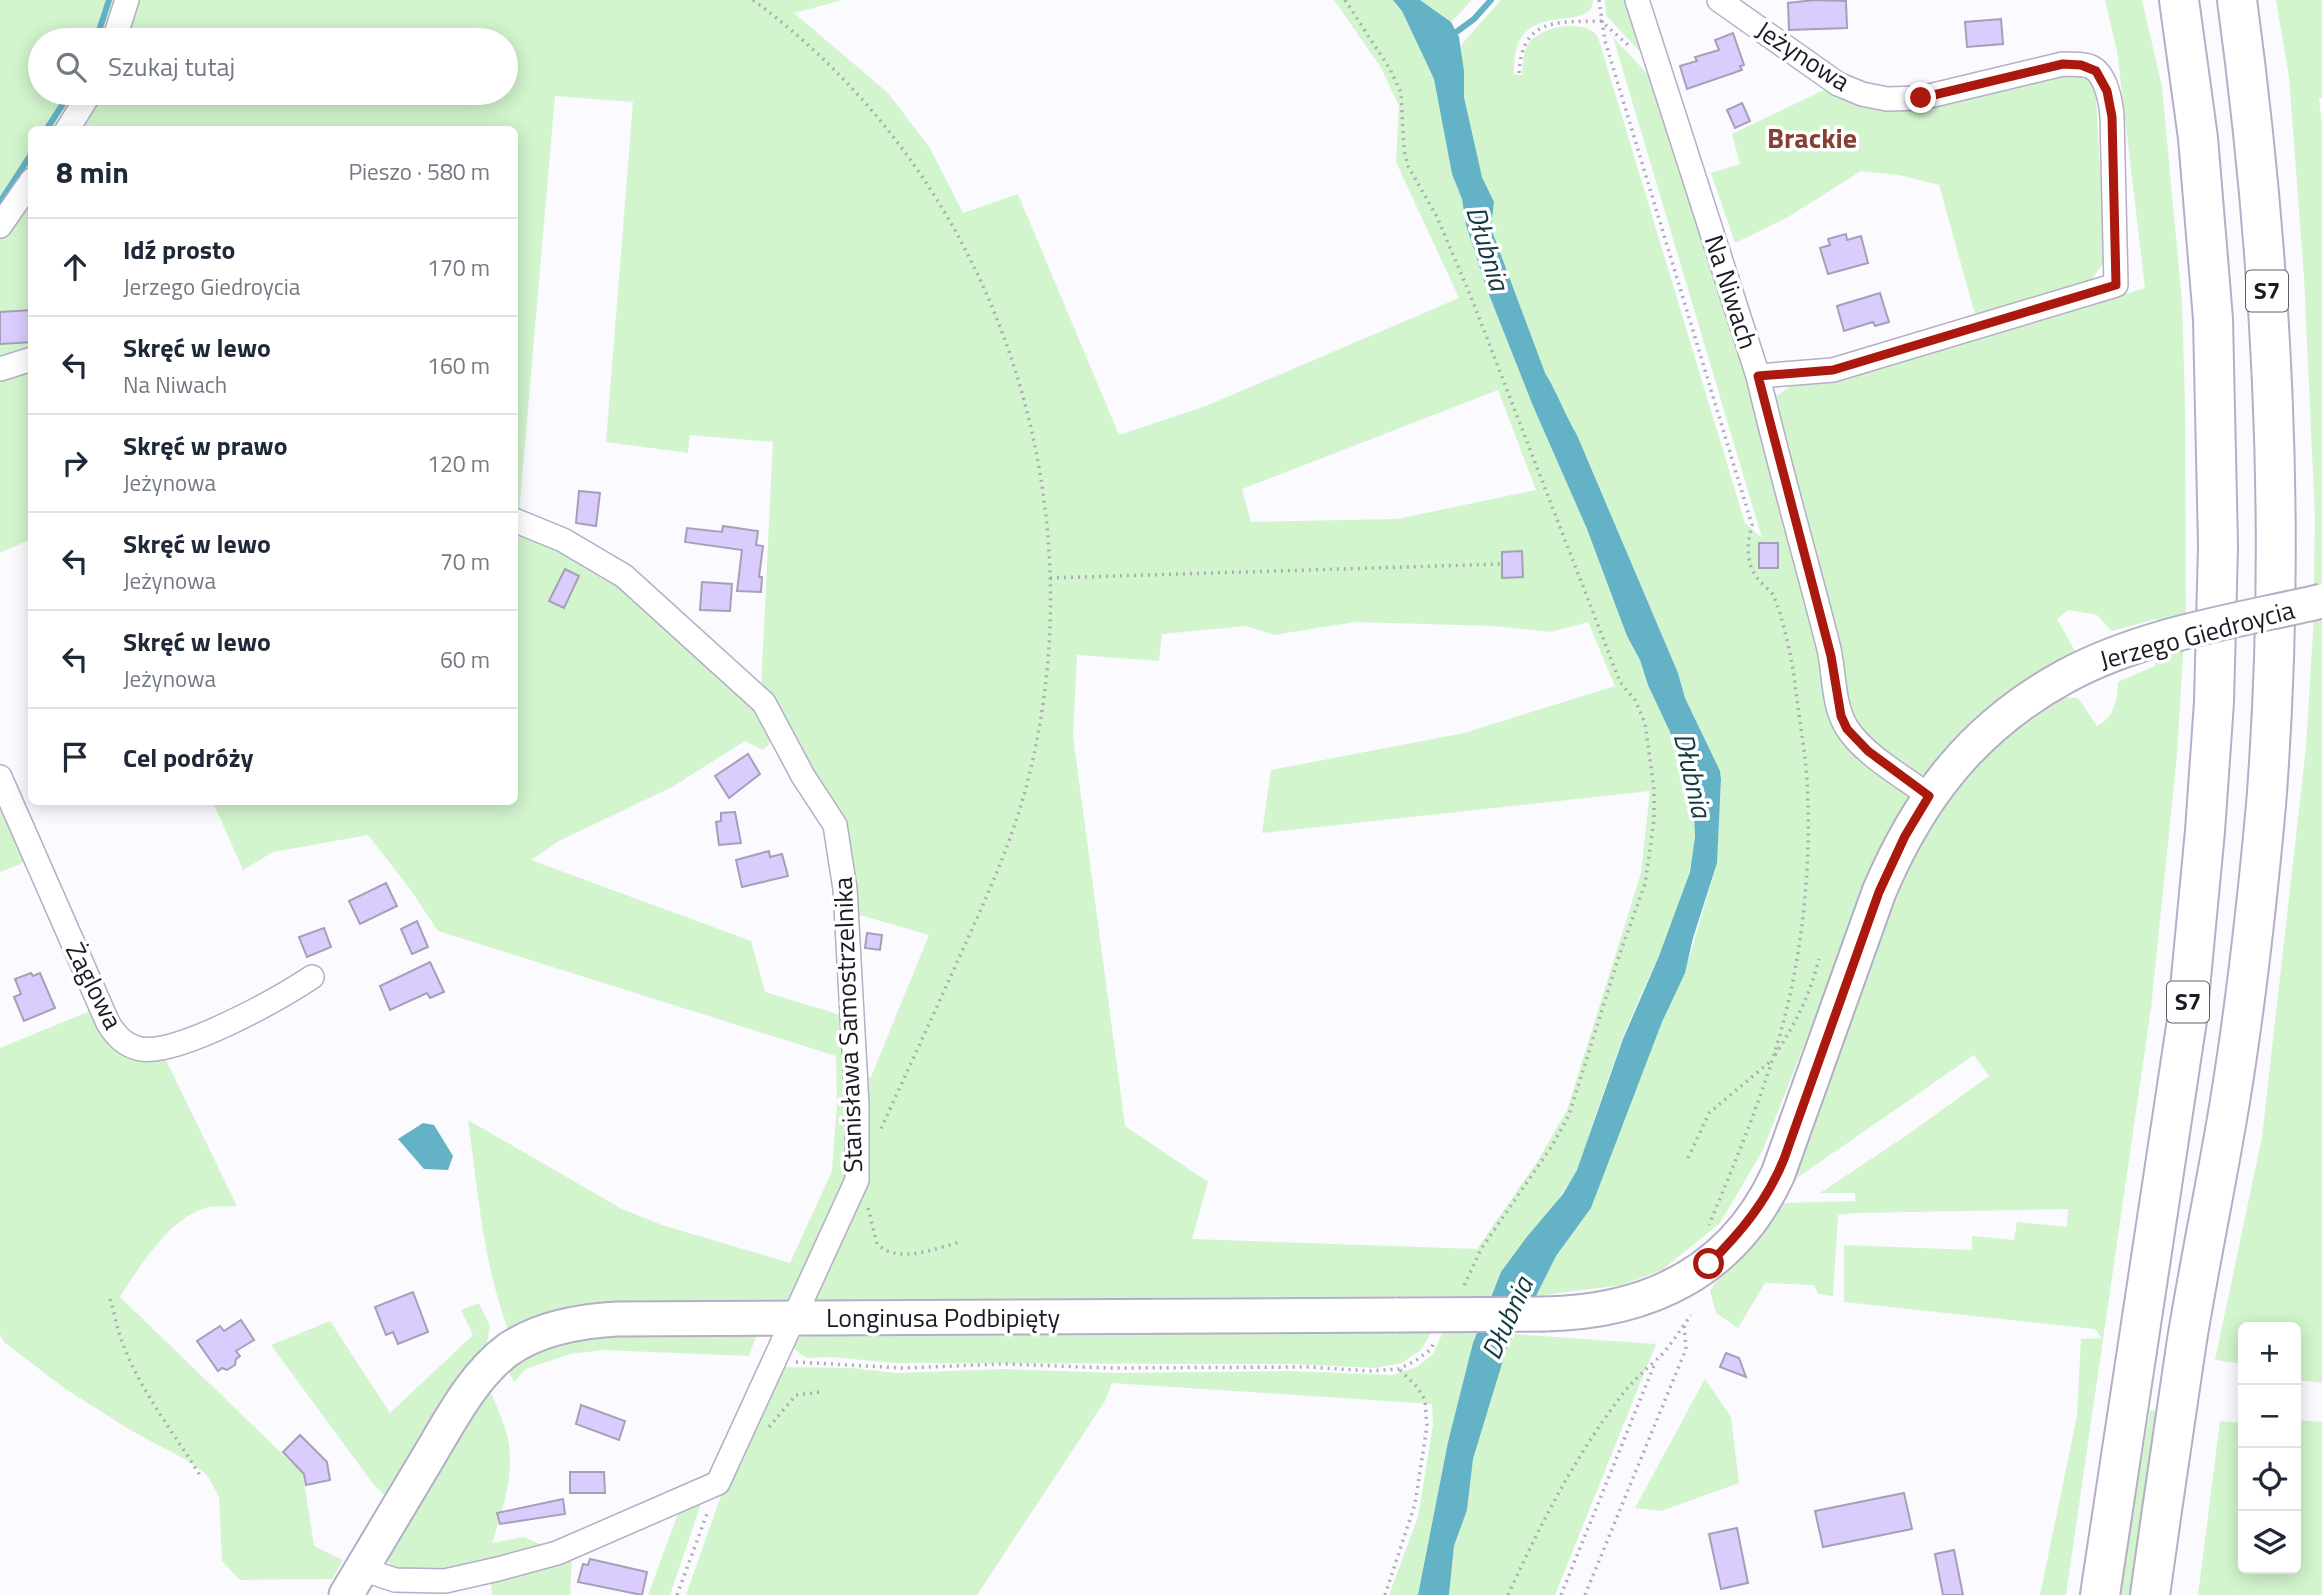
<!DOCTYPE html>
<html lang="pl">
<meta charset="utf-8">
<style>
body{margin:0;font-family:"Titillium Web",sans-serif;background:#f6f6f7;color:#1f2937}
.controls{position:absolute;right:21px;bottom:21px;display:grid;overflow:hidden;border-radius:10px;box-shadow:0 4px 18px #0003}
.controls button{width:63px;height:63px;display:grid;place-items:center;padding:0;border:0;border-bottom:2px solid #e0e1e3;background:#fff;color:#1f2937;font:35px sans-serif}
.stop{position:absolute;width:21px;height:21px;margin:-16px;border:5px solid #aa180e;border-radius:50%;background:#fff}
.stop.end{background:#aa180e;border-color:#fff;box-shadow:0 2px 7px #0008}
.list{margin:0;padding:0;list-style:none}
h2{display:flex;justify-content:space-between;align-items:center;height:91px;margin:0;padding:0 28px;font-size:30px}
h2 small{font-size:23px;font-weight:400;color:#747a83}
.list li{display:grid;grid-template-columns:46px 1fr auto;gap:21px;align-items:center;box-sizing:border-box;height:98px;padding:0 28px;border-top:2px solid #e0e1e3}
.list b{display:block;font-size:26px;white-space:nowrap}
.list p{margin:0;font-size:23px;white-space:nowrap;color:#747a83}
.list em{font-size:23px;font-style:normal;color:#747a83}
.icon{flex:none;width:38px;height:38px;fill:none;stroke:currentColor;stroke-width:2;stroke-linecap:round;stroke-linejoin:round}
.map{position:relative;flex:none;width:2322px;height:1595px;overflow:hidden}
.search{position:absolute;background:#fff;box-shadow:0 4px 18px #0003;left:28px;top:28px;width:490px;height:77px;display:flex;align-items:center;gap:18px;box-sizing:border-box;padding:0 24px;border-radius:38px;color:#747a83;font-size:26px}
.panel{position:absolute;background:#fff;box-shadow:0 4px 18px #0003;left:28px;top:126px;width:490px;height:679px;border-radius:10px}
.map>svg:first-child{display:block}
.green{fill:#d2f5cd;fill-rule:evenodd}
.water{fill:#63b2c6}
.lines{fill:none;stroke-linecap:round;stroke-linejoin:round}
.stream{stroke:#63b2c6;stroke-width:6}
.building{fill:#dacdfd;stroke:#a69fb8;stroke-width:2}
.street-casing{stroke:#b4aec6;stroke-width:26}
.secondary-casing{stroke:#b4aec6;stroke-width:37}
.highway-casing{stroke:#b4aec6;stroke-width:42}
.path{stroke:#aeacb3;stroke-width:3.5;stroke-dasharray:2 5;stroke-linecap:butt}
.street{stroke:#fff;stroke-width:23}
.secondary{stroke:#fff;stroke-width:33}
.highway{stroke:#fff;stroke-width:38}
.secondary-bridge-casing{stroke:#b4aec6;stroke-width:37;stroke-linecap:butt}
.secondary-bridge{stroke:#fff;stroke-width:33}
.route{stroke:#aa180e;stroke-width:9}
.labels{text-anchor:middle;stroke-width:7;stroke-linejoin:round;paint-order:stroke}
.shield{fill:#fff;stroke:#605f65;stroke-width:2}
.shield-label{font-size:24px;font-weight:bold;fill:#1c1a23}
.street-label{font-size:26px;fill:#1c1a23;stroke:#fff}
.neighbourhood-label{font-size:28px;font-weight:bold;fill:#863f35;stroke:#fff}
.water-label{font-size:28px;font-style:italic;fill:#133942;stroke:#fff}
</style>
<div class="map">
<svg width="2322" height="1595" viewBox="0 0 2322 1595">
<rect width="100%" height="100%" fill="#fbfaff"/>
<g class="green">
<path d="M 0,0 L 118,0 L 104,40 L 40,40 L 40,93 L 81,93 L 60,129 L 32,130 L 31,171 L 0,217 Z"/>
<path d="M 132,0 L 843,0 L 794,13 L 888,93 L 930,148 L 963,213 L 1018,194 L 1119,435 L 1206,406 L 1459,298 L 1396,162 L 1399,106 L 1380,66 L 1334,0 L 1393,0 L 1402,11 L 1434,79 L 1452,174 L 1462,199 L 1466,225 L 1486,287 L 1533,406 L 1587,529 L 1627,636 L 1640,660 L 1648,685 L 1670,732 L 1694,811 C 1703,886 1646,973 1621,1043 C 1611,1071 1601,1099 1591,1128 C 1587,1143 1583,1160 1575,1173 C 1550,1218 1512,1247 1492,1296 L 815,1300 L 822,1271 L 866,1179 L 862,1079 L 871,1077 L 929,935 L 853,913 L 847,855 L 761,687 L 773,442 L 690,435 L 688,453 L 606,442 L 633,102 L 555,96 L 519,513 L 514,512 L 514,130 L 73,130 L 95,93 L 506,93 L 506,40 L 119,40 ZM 1498,390 L 1536,490 L 1397,519 L 1251,522 L 1242,489 ZM 1355,622 L 1493,626 L 1551,632 L 1588,622 L 1615,686 L 1464,733 L 1271,770 L 1262,833 L 1650,791 L 1641,873 L 1567,1110 L 1537,1162 L 1477,1249 L 1192,1239 L 1208,1182 L 1125,1126 L 1073,736 L 1077,655 L 1159,661 L 1162,634 L 1246,626 L 1274,635 Z"/>
<path d="M 1420,0 L 1472,0 L 1451,22 Z"/>
<path d="M 1501,0 L 1593,0 C 1592,31 1537,5 1519,42 C 1514,52 1514,64 1514,74 L 1522,75 C 1523,64 1523,52 1529,43 C 1542,26 1585,18 1598,37 L 1745,523 L 1762,538 L 1613,37 L 1653,80 L 1754,389 L 1826,677 C 1826,693 1824,710 1831,725 C 1845,760 1882,766 1904,789 C 1908,794 1908,798 1908,804 L 1873,869 L 1763,1150 L 1720,1223 L 1662,1270 L 1622,1285 L 1536,1296 L 1556,1256 L 1591,1208 L 1662,1022 L 1690,955 L 1717,863 L 1721,779 L 1720,771 L 1685,698 L 1678,673 L 1577,435 C 1565,415 1558,394 1545,374 L 1491,227 L 1494,202 L 1482,177 L 1464,97 L 1461,45 Z"/>
<path d="M 1605,0 L 1628,0 L 1644,51 L 1638,50 L 1606,15 Z"/>
<path d="M 2105,0 L 2142,0 L 2162,87 L 2182,302 L 2185,403 L 2186,604 L 2177,755 L 2151,1008 L 2066,1595 L 2040,1595 L 2077,1416 L 2081,1339 L 2102,1338 L 2095,1329 L 1844,1302 L 1844,1245 L 1972,1250 L 1972,1236 L 2014,1240 L 2017,1222 L 2067,1227 L 2068,1209 L 1855,1213 L 1838,1215 L 1833,1296 L 1818,1294 L 1814,1285 L 1765,1283 L 1738,1328 L 1716,1313 L 1710,1291 L 1722,1273 L 1784,1203 L 1855,1201 L 1855,1193 L 1820,1193 L 1907,1135 L 1989,1076 L 1974,1055 L 1794,1180 L 1868,970 L 1917,848 L 1952,792 L 1993,750 L 2054,697 L 2078,698 L 2097,726 C 2115,716 2117,701 2118,682 L 2155,666 L 2156,619 L 2112,631 L 2097,615 L 2068,610 L 2057,619 L 2075,651 L 2054,663 L 1973,726 L 1931,772 L 1925,775 L 1916,773 L 1898,762 L 1861,732 L 1851,709 L 1841,658 L 1775,397 L 1795,383 L 1870,369 L 2145,288 L 2117,51 Z"/>
<path d="M 2276,0 L 2322,0 L 2322,98 L 2319,98 L 2322,127 L 2322,1383 L 2297,1380 L 2299,1372 L 2296,1371 L 2296,1327 L 2243,1327 L 2243,1364 L 2215,1360 L 2262,1137 L 2306,747 L 2313,632 L 2315,518 L 2304,277 L 2289,77 Z"/>
<path d="M 2060,70 L 2095,81 L 2105,261 L 2089,283 L 1976,318 L 1939,185 L 1899,175 L 1861,171 L 1788,217 L 1735,243 L 1711,173 L 1740,164 L 1732,134 L 1826,89 L 1863,101 Z"/>
<path d="M 31,191 L 31,354 L 0,363 L 0,236 Z"/>
<path d="M 23,368 L 32,383 L 31,539 L 0,553 L 0,376 Z"/>
<path d="M 515,526 L 550,542 L 555,549 L 565,554 L 577,556 L 599,569 L 760,709 L 776,737 L 763,750 L 745,741 L 672,787 L 559,841 L 531,860 L 751,941 L 765,992 L 841,1015 L 851,1181 L 792,1302 L 509,1332 C 483,1264 478,1191 468,1120 L 622,1209 L 662,1225 L 790,1263 L 832,1171 L 837,1103 L 836,1056 L 438,931 L 410,889 L 368,835 L 273,852 L 243,870 L 213,802 L 514,802 Z"/>
<path d="M 0,795 L 31,860 L 0,872 Z"/>
<path d="M 95,1009 L 117,1046 L 163,1054 L 237,1206 C 227,1207 215,1205 205,1208 C 169,1219 139,1267 120,1297 L 303,1474 L 314,1546 L 343,1560 L 332,1579 L 240,1580 L 222,1561 L 219,1497 L 207,1475 L 188,1461 L 132,1431 L 64,1388 L 4,1342 L 0,1334 L 0,1048 Z"/>
<path d="M 479,1303 L 490,1327 L 485,1352 L 389,1500 L 371,1481 L 271,1345 L 330,1321 L 390,1413 L 473,1335 L 461,1310 Z"/>
<path d="M 813,1332 L 1431,1333 L 1421,1350 L 1402,1363 L 1376,1368 L 1290,1364 L 895,1363 L 831,1357 L 806,1358 L 795,1350 L 794,1344 L 799,1338 Z"/>
<path d="M 1443,1332 L 1478,1332 L 1448,1442 L 1418,1595 L 1389,1595 L 1418,1517 L 1433,1425 L 1432,1404 L 1112,1383 L 1105,1401 L 977,1595 L 686,1595 L 723,1490 L 783,1367 L 852,1368 L 896,1373 L 1003,1369 L 1112,1373 L 1289,1371 L 1393,1375 L 1417,1367 L 1433,1354 Z"/>
<path d="M 757,1333 L 749,1356 L 603,1350 L 570,1354 L 526,1369 L 514,1382 L 508,1370 L 516,1362 L 543,1348 L 576,1336 Z"/>
<path d="M 1513,1334 L 1656,1344 L 1555,1595 L 1449,1595 L 1454,1546 L 1467,1510 L 1473,1459 L 1508,1344 Z"/>
<path d="M 1705,1379 L 1731,1417 L 1739,1483 L 1661,1511 L 1635,1508 Z"/>
<path d="M 489,1388 C 495,1403 503,1419 507,1435 C 516,1471 503,1509 492,1543 L 524,1537 L 572,1558 L 570,1595 L 492,1595 L 491,1582 L 464,1572 L 393,1572 L 385,1555 Z"/>
<path d="M 2150,1410 L 2156,1411 L 2150,1449 L 2153,1452 L 2131,1595 L 2119,1595 Z"/>
<path d="M 2296,1420 L 2322,1422 L 2322,1595 L 2198,1595 L 2220,1421 L 2243,1423 L 2243,1569 L 2296,1569 Z"/>
<path d="M 704,1495 L 670,1595 L 648,1595 L 679,1511 Z"/>
</g>
<g class="water">
<path d="M 1393,0 L 1420,0 L 1451,22 L 1459,37 L 1464,71 L 1464,97 L 1482,177 L 1494,202 L 1491,228 L 1545,373 C 1558,394 1565,415 1577,435 L 1678,673 L 1685,698 L 1720,771 L 1721,779 L 1717,863 L 1693,938 L 1685,973 L 1662,1022 L 1591,1208 L 1556,1256 L 1536,1296 L 1508,1344 L 1473,1459 L 1467,1510 L 1454,1546 L 1449,1595 L 1418,1595 L 1448,1442 L 1473,1343 L 1501,1272 L 1526,1238 L 1563,1194 L 1577,1170 L 1623,1039 L 1659,956 L 1690,872 L 1695,837 L 1694,811 L 1670,732 L 1648,685 L 1640,660 L 1627,636 L 1587,529 L 1533,406 L 1486,287 L 1466,225 L 1462,199 L 1452,174 L 1434,79 L 1402,11 Z"/>
<path d="M 423,1123 L 434,1125 L 453,1156 L 448,1170 L 424,1169 L 398,1139 Z"/>
</g>
<g class="lines">
<g class="stream">
<path d="M 1451,36 L 1474,19 L 1491,0"/>
<path d="M 96,40 L 109,0"/>
<path d="M 46,130 L 70,93"/>
<path d="M 0,202 L 32,153"/>
</g>
</g>
<g class="building">
<path d="M 1814,0 L 1846,1 L 1847,28 L 1789,30 L 1788,3 Z"/>
<path d="M 2001,19 L 2003,44 L 1967,47 L 1965,22 Z"/>
<path d="M 1733,33 L 1744,65 L 1740,66 L 1742,70 L 1687,89 L 1680,66 L 1697,61 L 1695,57 L 1719,50 L 1715,40 Z"/>
<path d="M 1742,103 L 1750,121 L 1735,128 L 1727,110 Z"/>
<path d="M 1846,234 L 1847,240 L 1861,236 L 1868,263 L 1828,274 L 1820,248 L 1830,245 L 1828,239 Z"/>
<path d="M 1880,293 L 1889,322 L 1875,326 L 1873,322 L 1844,331 L 1837,306 Z"/>
<path d="M 32,310 L 32,342 L 0,344 L 0,312 Z"/>
<path d="M 579,491 L 600,493 L 596,526 L 576,523 Z"/>
<path d="M 723,526 L 758,531 L 756,545 L 763,546 L 759,577 L 762,577 L 761,592 L 737,591 L 742,550 L 685,542 L 687,528 L 722,532 Z"/>
<rect x="1759" y="543" width="19" height="25"/>
<path d="M 1522,551 L 1523,577 L 1502,578 L 1502,552 Z"/>
<path d="M 565,569 L 579,576 L 564,608 L 549,601 Z"/>
<path d="M 702,582 L 732,584 L 730,611 L 700,610 Z"/>
<path d="M 748,754 L 760,774 L 729,798 L 715,776 Z"/>
<path d="M 735,812 L 741,843 L 719,845 L 716,822 L 721,821 L 721,813 Z"/>
<path d="M 769,851 L 770,857 L 782,854 L 788,876 L 742,887 L 736,860 Z"/>
<path d="M 386,883 L 397,906 L 360,924 L 349,901 Z"/>
<path d="M 417,921 L 428,947 L 412,954 L 401,929 Z"/>
<path d="M 324,928 L 331,947 L 307,957 L 299,937 Z"/>
<path d="M 867,933 L 882,935 L 880,950 L 865,948 Z"/>
<path d="M 430,962 L 444,992 L 430,998 L 427,993 L 390,1010 L 380,986 Z"/>
<path d="M 31,973 L 33,976 L 40,973 L 55,1008 L 24,1021 L 14,997 L 21,994 L 15,979 Z"/>
<path d="M 413,1292 L 428,1332 L 398,1344 L 393,1332 L 386,1335 L 375,1307 Z"/>
<path d="M 241,1320 L 254,1340 L 236,1351 L 240,1356 L 236,1359 L 235,1365 L 227,1370 L 222,1368 L 218,1371 L 197,1341 L 220,1326 L 224,1331 Z"/>
<path d="M 1726,1353 L 1739,1358 L 1746,1377 L 1720,1367 Z"/>
<path d="M 581,1405 L 625,1421 L 619,1440 L 576,1424 Z"/>
<path d="M 300,1435 L 327,1462 L 330,1480 L 306,1485 L 304,1474 L 283,1452 Z"/>
<path d="M 570,1472 L 604,1472 L 605,1493 L 570,1493 Z"/>
<path d="M 1904,1493 L 1912,1529 L 1823,1547 L 1815,1511 Z"/>
<path d="M 563,1499 L 565,1514 L 500,1524 L 497,1513 Z"/>
<path d="M 1737,1528 L 1748,1583 L 1721,1589 L 1709,1534 Z"/>
<path d="M 1954,1550 L 1963,1595 L 1943,1595 L 1935,1554 Z"/>
<path d="M 590,1559 L 647,1572 L 642,1595 L 578,1582 L 583,1564 L 588,1565 Z"/>
</g>
<g class="lines">
<defs>
<g id="street">
<path d="M 1637,0 L 1758,376 C 1779,466 1805,555 1828,645 C 1835,672 1832,704 1847,728 C 1864,755 1904,777 1929,796"/>
<path d="M 1719,0 L 1838,84 L 1862,94 L 1887,99 L 1921,98 L 2063,64 C 2072,65 2082,63 2091,67 C 2106,74 2111,102 2112,117 L 2116,285 L 1833,370 L 1758,376"/>
<path d="M 114,40 L 127,0"/>
<path d="M 67,130 L 90,93"/>
<path d="M 0,226 L 32,180"/>
<path d="M 0,369 L 32,359"/>
<path d="M 0,777 L 108,1023 C 116,1036 125,1046 141,1049 C 179,1055 279,999 312,977"/>
<path d="M 362,1569 L 395,1580 L 445,1581 L 498,1569 L 557,1553 L 718,1483 L 857,1180 L 857,1105 L 845,889 L 835,825 L 803,776 L 764,703 L 624,576 L 563,540 L 514,520"/>
</g>
<g id="secondary">
<path d="M 1545,1314 C 1649,1312 1733,1272 1778,1174 L 1879,892 C 1919,797 1974,726 2066,676"/>
<path d="M 346,1595 C 373,1550 399,1506 426,1461 C 449,1423 472,1376 509,1349 C 540,1328 580,1321 617,1319 L 1398,1315"/>
</g>
<g id="highway">
<path d="M 2100,1595 L 2187,1020 L 2205,831 L 2214,702 L 2218,546 L 2213,319 L 2198,138 L 2179,0"/>
<path d="M 2150,1595 C 2162,1510 2174,1424 2187,1340 C 2200,1260 2217,1181 2230,1101 C 2246,1003 2257,904 2266,805 C 2287,536 2273,266 2237,0"/>
</g>
</defs>
<use href="#street" class="street-casing"/>
<use href="#secondary" class="secondary-casing"/>
<use href="#highway" class="highway-casing"/>
<g class="path">
<path d="M 753,0 C 994,177 1102,495 1027,784 C 1011,845 984,903 958,960 C 932,1018 905,1076 879,1133"/>
<path d="M 1345,0 L 1390,69 L 1401,93 L 1404,150 L 1408,166 L 1437,217 L 1471,297 L 1620,682 L 1635,700 L 1645,723 L 1654,789 L 1654,820 L 1645,884 L 1619,956 L 1569,1115 L 1552,1146 L 1481,1249 L 1463,1288"/>
<path d="M 1599,0 L 1605,41 L 1752,525 C 1747,544 1745,564 1759,580 C 1763,585 1770,590 1773,595 C 1783,616 1792,660 1795,683 C 1798,711 1803,739 1806,767 C 1812,842 1806,922 1790,995 C 1772,1075 1740,1150 1709,1225"/>
<path d="M 1519,73 C 1522,18 1556,22 1601,21 L 1628,45"/>
<path d="M 1050,578 L 1502,564"/>
<path d="M 1775,1055 C 1795,1024 1810,995 1819,959"/>
<path d="M 1688,1158 L 1709,1113 L 1771,1061"/>
<path d="M 868,1208 L 877,1244 C 900,1265 934,1248 961,1242"/>
<path d="M 110,1299 C 114,1311 116,1324 120,1336 C 137,1387 173,1431 201,1477"/>
<path d="M 796,1362 L 902,1368 L 1005,1364 L 1111,1368 L 1308,1367 L 1370,1371 L 1399,1369 L 1415,1361 L 1430,1350 L 1435,1341"/>
<path d="M 769,1427 L 796,1395 L 822,1392"/>
<path d="M 677,1595 L 708,1511"/>
<path d="M 1385,1595 L 1415,1504 L 1427,1426 L 1425,1400 L 1417,1387 L 1399,1369"/>
<path d="M 1508,1595 C 1541,1523 1576,1454 1625,1391 C 1634,1380 1644,1371 1655,1361 C 1669,1349 1680,1330 1691,1315"/>
<path d="M 1561,1595 L 1655,1363"/>
<path d="M 1585,1595 L 1686,1349 L 1684,1324"/>
</g>
<use href="#street" class="street"/>
<use href="#secondary" class="secondary"/>
<use href="#highway" class="highway"/>
<defs>
<g id="secondary-bridge">
<path d="M 2066,676 C 2144,634 2236,621 2322,601"/>
<path d="M 1398,1315 L 1545,1314"/>
</g>
</defs>
<use href="#secondary-bridge" class="secondary-bridge-casing"/>
<use href="#secondary-bridge" class="secondary-bridge"/>
</g>
<g class="lines">
<path class="route" d="M 1709,1264 C 1741,1232 1767,1201 1784,1159 L 1879,892 L 1905,836 L 1929,796 L 1868,751 L 1847,729 L 1841,716 L 1831,656 L 1758,376 L 1833,370 L 2116,285 L 2112,117 L 2107,91 L 2096,71 L 2081,65 L 2063,64 L 1921,98"/>
</g>
<g class="labels">
<g class="shield">
<rect x="2246" y="270.5" width="42" height="41" rx="5"/>
<rect x="2167" y="981.5" width="42" height="41" rx="5"/>
</g>
<g class="shield-label">
<text x="2267" y="299">S7</text>
<text x="2188" y="1010">S7</text>
</g>
<g class="street-label">
<text transform="translate(1803 56) rotate(33)" y="9">Jeżynowa</text>
<text transform="translate(1731 292) rotate(72)" y="9">Na Niwach</text>
<text transform="translate(2197 635) rotate(-15)" y="9">Jerzego Giedroycia</text>
<text transform="translate(94 986) rotate(63)" y="9">Żaglowa</text>
<text transform="translate(848 1025) rotate(-92)" y="9">Stanisława Samostrzelnika</text>
<text x="943" y="1327">Longinusa Podbipięty</text>
</g>
<g class="neighbourhood-label">
<text x="1812" y="148">Brackie</text>
</g>
<g class="water-label">
<text transform="translate(1488 248) rotate(73)" y="10">Dłubnia</text>
<text transform="translate(1693 775) rotate(77)" y="10">Dłubnia</text>
<text transform="translate(1507 1318) rotate(-66)" y="10">Dłubnia</text>
</g>
</g>
</svg>
<div class="controls">
<button>+</button>
<button>−</button>
<button><svg class="icon" aria-label="locate" viewBox="0 0 24 24"><circle cx="12" cy="12" r="6"/><path d="M12 2v4M12 18v4M2 12h4M18 12h4"/></svg></button>
<button><svg class="icon" aria-label="layers" viewBox="0 0 24 24"><path d="M12 4l9 5-9 5-9-5zM3 14l9 5 9-5"/></svg></button>
</div>
<div class="stop" style="left:1709px;top:1264px"></div>
<div class="stop end" style="left:1921px;top:98px"></div>
<div class="search"><svg class="icon" aria-label="search" viewBox="0 0 24 24"><circle cx="10" cy="10" r="6"/><path d="M15 15l6 6"/></svg>Szukaj tutaj</div>
<section class="panel">
<h2>8 min<small>Pieszo · 580 m</small></h2>
<ul class="list">
<li><svg class="icon" aria-label="ahead" viewBox="0 0 24 24"><path d="M12 20V5M6 11l6-6 6 6"/></svg><div><b>Idź prosto</b><p>Jerzego Giedroycia</p></div><em>170 m</em></li>
<li><svg class="icon" aria-label="left" viewBox="0 0 24 24"><path d="M17 20v-9H6M10 6l-5 5 5 5"/></svg><div><b>Skręć w lewo</b><p>Na Niwach</p></div><em>160 m</em></li>
<li><svg class="icon" aria-label="right" viewBox="0 0 24 24"><path d="M7 20v-9h11M14 6l5 5-5 5"/></svg><div><b>Skręć w prawo</b><p>Jeżynowa</p></div><em>120 m</em></li>
<li><svg class="icon" aria-label="left" viewBox="0 0 24 24"><path d="M17 20v-9H6M10 6l-5 5 5 5"/></svg><div><b>Skręć w lewo</b><p>Jeżynowa</p></div><em>70 m</em></li>
<li><svg class="icon" aria-label="left" viewBox="0 0 24 24"><path d="M17 20v-9H6M10 6l-5 5 5 5"/></svg><div><b>Skręć w lewo</b><p>Jeżynowa</p></div><em>60 m</em></li>
<li><svg class="icon" aria-label="arrive" viewBox="0 0 24 24"><path d="M6 21V4h12l-3 4 3 4H6"/></svg><div><b>Cel podróży</b></div></li>
</ul>
</section>
</div>
